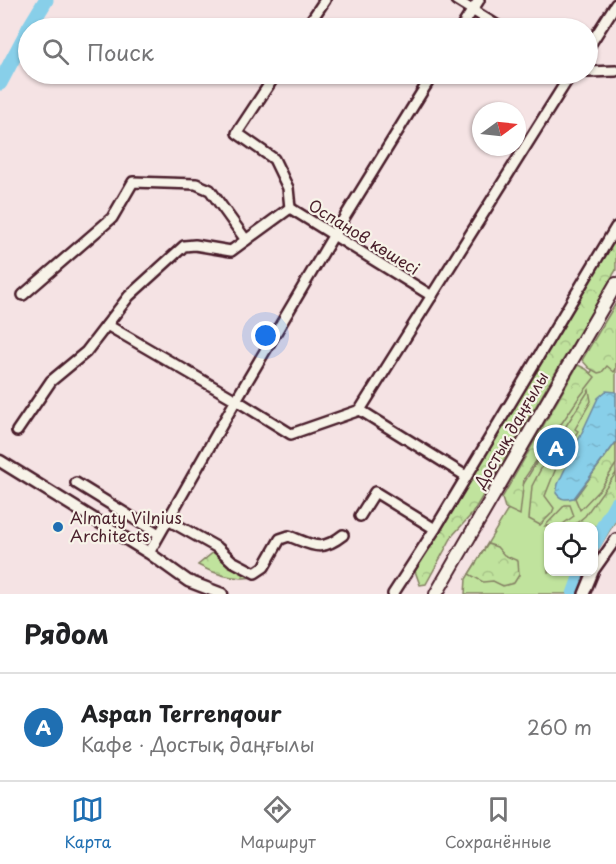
<!DOCTYPE html>
<html lang="ru">
<meta charset="utf-8">
<style>
body{margin:0;font-family:"Playpen Sans",sans-serif;background:#f6f6f6;color:#202124}
.controls{position:absolute;right:18px;bottom:18px;display:grid;overflow:hidden;border-radius:12px;box-shadow:0 2px 4px #0004}
.controls button{width:54px;height:54px;display:grid;place-items:center;padding:0;border:0;border-bottom:2px solid #e0e0e0;background:#fff;color:#202124;font:30px sans-serif}
.compass{position:absolute;left:472px;top:102px;width:54px;height:54px;border-radius:50%;background:#fff;box-shadow:0 2px 4px #0004;rotate:75deg}
.you{position:absolute;left:266px;top:336px;width:21px;height:21px;margin:-15px;border:4px solid #fff;border-radius:50%;background:#1a73e8;box-shadow:0 0 0 9px #1a73e833}
.badge{display:grid;place-items:center;width:39px;height:39px;border-radius:50%;background:#1f6fb2;color:#fff;font-size:20px;font-weight:700}
.pin{position:absolute;translate:-50% -50%;border:3px solid #fff;box-shadow:0 2px 6px #0006}
.list{margin:0;padding:0;list-style:none}
h2{display:flex;justify-content:space-between;align-items:center;height:78px;margin:0;padding:0 24px;font-size:26px}
h2 small{font-size:20px;font-weight:400;color:#757577}
.list li{display:grid;grid-template-columns:39px 1fr auto;gap:18px;align-items:center;box-sizing:border-box;height:108px;padding:0 24px;border-top:2px solid #e0e0e0}
.list b{display:block;font-size:22px;white-space:nowrap}
.list p{margin:0;font-size:20px;white-space:nowrap;color:#757577}
.list em{font-size:20px;font-style:normal;color:#757577}
.icon{flex:none;width:33px;height:33px;fill:none;stroke:currentColor;stroke-width:2;stroke-linecap:round;stroke-linejoin:round}
.map{position:relative;flex:none;width:616px;height:594px;overflow:hidden}
.search{position:absolute;background:#fff;box-shadow:0 2px 4px #0004;left:18px;right:18px;top:18px;height:66px;display:flex;align-items:center;gap:15px;box-sizing:border-box;padding:0 21px;border-radius:33px;color:#757577;font-size:22px}
.sheet{height:186px;background:#fff}
nav{display:flex;justify-content:space-around;align-items:center;box-sizing:border-box;height:84px;border-top:2px solid #e0e0e0;background:#fff;font-size:16px;color:#757577}
nav a{display:grid;justify-items:center;gap:3px}
nav .on{color:#1f6fb2}
.map>svg:first-child{display:block}
.green{fill:#c0e39d;stroke:#858164;stroke-width:1.5}
.forest{fill:url(#forest-crowns);stroke:#858164;stroke-width:1.5}
.water{fill:url(#water-ripples);stroke:#6f899d;stroke-width:1.5}
.lines{fill:none;stroke-linecap:round;stroke-linejoin:round}
.river{stroke:#88cfe9;stroke-width:15}
.minor-casing{stroke:#4a1f2b;stroke-width:14}
.tertiary-casing{stroke:#4a1f2b;stroke-width:15}
.secondary-casing{stroke:#4a1f2b;stroke-width:16}
.minor{stroke:#f7f3e8;stroke-width:9}
.tertiary{stroke:#f7f3e8;stroke-width:10}
.secondary{stroke:#f7f3e8;stroke-width:12}
.poi-dot{fill:#1f6fb2;stroke:#f7f3e8;stroke-width:2}
.labels{text-anchor:middle;stroke-width:4.5;stroke-linejoin:round;paint-order:stroke}
.street-label{font-size:16px;fill:#4a1f2b;stroke:#f7f3e8}
.poi-label{font-size:16px;fill:#4a1f2b;stroke:#f7f3e8;text-anchor:start}
</style>
<div class="map">
<svg width="616" height="594" viewBox="0 0 616 594">
<defs>
<pattern id="forest-crowns" width="20" height="18" patternUnits="userSpaceOnUse" patternTransform="scale(1.5)"><rect width="20" height="18" fill="#c0e39d"/><path d="M2 6a3 3 0 1 1 6 0M12 15a3 3 0 1 1 6 0" fill="none" stroke="#a6c287"/></pattern>
<pattern id="water-ripples" width="26" height="14" patternUnits="userSpaceOnUse" patternTransform="scale(1.5)"><rect width="26" height="14" fill="#88cfe9"/><path d="M2 4q2-2 4 0t4 0M15 11q2-2 4 0t4 0" fill="none" stroke="#77b1c8"/></pattern>
</defs>
<rect width="100%" height="100%" fill="#f5e3e4"/>
<filter id="ink" filterUnits="userSpaceOnUse"><feTurbulence type="fractalNoise" baseFrequency=".0167" numOctaves="2"/><feDisplacementMap in="SourceGraphic" scale="12" xChannelSelector="R" yChannelSelector="G"/><feConvolveMatrix kernelMatrix="1 2 1 2 8 2 1 2 1" color-interpolation-filters="sRGB"/></filter>
<g filter="url(#ink)">
<path class="green" d="M 616,331 L 616,520 L 594,556 L 594,526 L 548,526 L 548,572 L 583,572 L 570,594 L 465,594 L 466,579 Z"/>
<g class="forest">
<path d="M 616,233 L 616,270 L 472,514 L 453,535 L 426,584 L 420,585 L 415,571 Z"/>
<path d="M 616,303 L 616,369 L 614,372 L 607,366 L 602,372 L 598,373 L 589,368 L 582,360 Z"/>
<path d="M 578,365 L 586,369 L 595,377 L 578,399 L 524,479 L 520,515 L 505,508 L 502,498 Z"/>
<path d="M 589,390 L 591,401 L 575,429 L 578,431 L 573,439 L 570,438 L 566,447 L 568,448 L 558,463 L 545,496 L 554,508 L 552,513 L 540,525 L 529,519 L 532,486 L 553,446 Z"/>
<path d="M 616,442 L 616,464 L 601,488 L 580,510 L 575,498 Z"/>
<path d="M 616,473 L 616,496 L 594,533 L 594,526 L 573,526 L 585,516 Z"/>
<path d="M 565,505 L 570,505 L 574,516 L 560,526 L 545,526 Z"/>
<path d="M 488,544 L 497,547 L 504,555 L 518,561 L 519,575 L 514,583 L 503,586 L 493,581 L 483,582 L 469,574 Z"/>
<path d="M 215,551 L 259,576 C 238,581 216,575 198,565 Z"/>
</g>
<path class="water" d="M 606,391 L 616,392 L 616,442 L 574,498 C 566,500 561,500 556,493 L 558,484 L 598,398 Z"/>
<g class="lines">
<g class="river">
<path d="M 29,28 L 46,0"/>
<path d="M 0,83 L 28,30"/>
<path d="M 594,543 L 616,504"/>
<path d="M 574,594 L 582,572"/>
</g>
<defs>
<g id="minor">
<path d="M 456,0 L 501,28"/>
<path d="M 306,28 L 325,0"/>
<path d="M 461,28 L 479,0"/>
<path d="M 588,48 L 616,4"/>
<path d="M 588,72 L 616,71"/>
<path d="M 276,74 L 237,133 L 274,159 L 288,188 L 290,208"/>
<path d="M 23,295 L 112,218 L 133,182 L 196,184 L 210,190 L 246,240"/>
<path d="M 107,325 L 236,400 L 291,434 L 360,410 L 571,74"/>
<path d="M 360,410 L 466,476"/>
<path d="M 17,431 L 51,381 L 86,352 L 129,296 L 184,246 L 195,245 L 231,251 L 290,208 L 432,296"/>
<path d="M 76,483 L 159,534"/>
<path d="M 360,516 L 375,492 L 435,529"/>
<path d="M 168,520 L 218,548 L 232,561 L 255,573 L 264,567 L 280,539 L 289,536 C 313,545 320,553 343,535"/>
<path d="M 149,553 L 236,400 L 333,236 L 433,74"/>
<path d="M 594,570 L 616,539"/>
<path d="M 393,594 L 435,529 L 616,227"/>
<path d="M 584,594 L 593,572"/>
</g>
<path id="tertiary" d="M 0,461 L 149,553 L 188,581 L 222,594"/>
<path id="secondary" d="M 436,594 L 616,284"/>
</defs>
<use href="#minor" class="minor-casing"/>
<use href="#tertiary" class="tertiary-casing"/>
<use href="#secondary" class="secondary-casing"/>
<use href="#minor" class="minor"/>
<use href="#tertiary" class="tertiary"/>
<use href="#secondary" class="secondary"/>
</g>
</g>
<circle class="poi-dot" cx="58" cy="527" r="6"/>
<g class="labels">
<g class="street-label">
<text transform="translate(364 237) rotate(32)" y="6">Оспанов көшесі</text>
<text transform="translate(511 430) rotate(-60)" y="6">Достық даңғылы</text>
</g>
<g class="poi-label">
<text x="70" y="524">Almaty Vilnius<tspan x="70" dy="18">Architects</tspan></text>
</g>
</g>
</svg>
<div class="controls">
<button><svg class="icon" aria-label="locate" viewBox="0 0 24 24"><circle cx="12" cy="12" r="6"/><path d="M12 2v4M12 18v4M2 12h4M18 12h4"/></svg></button>
</div>
<svg class="compass" viewBox="-18 -18 36 36"><path d="M0-13l5 13h-10z" fill="#e53935"/><path d="M0 13l5-13h-10z" fill="#757577"/></svg>
<div class="you"></div>
<div class="pin badge" style="left:556px;top:447px">A</div>
<div class="search"><svg class="icon" aria-label="search" viewBox="0 0 24 24"><circle cx="10" cy="10" r="6"/><path d="M15 15l6 6"/></svg>Поиск</div>
</div>
<section class="sheet">
<h2>Рядом<small></small></h2>
<ul class="list">
<li><span class="badge">A</span><div><b>Aspan Terrenqour</b><p>Кафе · Достық даңғылы</p></div><em>260 m</em></li>
</ul>
</section>
<nav>
<a class="on"><svg class="icon" aria-label="map" viewBox="0 0 24 24"><path d="M3 6l6-2 6 2 6-2v14l-6 2-6-2-6 2zM9 4v14M15 6v14"/></svg>Карта</a>
<a><svg class="icon" aria-label="directions" viewBox="0 0 24 24"><path d="M12 3l9 9-9 9-9-9zM9 14v-3h6M13 9l2 2-2 2"/></svg>Маршрут</a>
<a><svg class="icon" aria-label="saved" viewBox="0 0 24 24"><path d="M7 4h10v16l-5-4-5 4z"/></svg>Сохранённые</a>
</nav>
